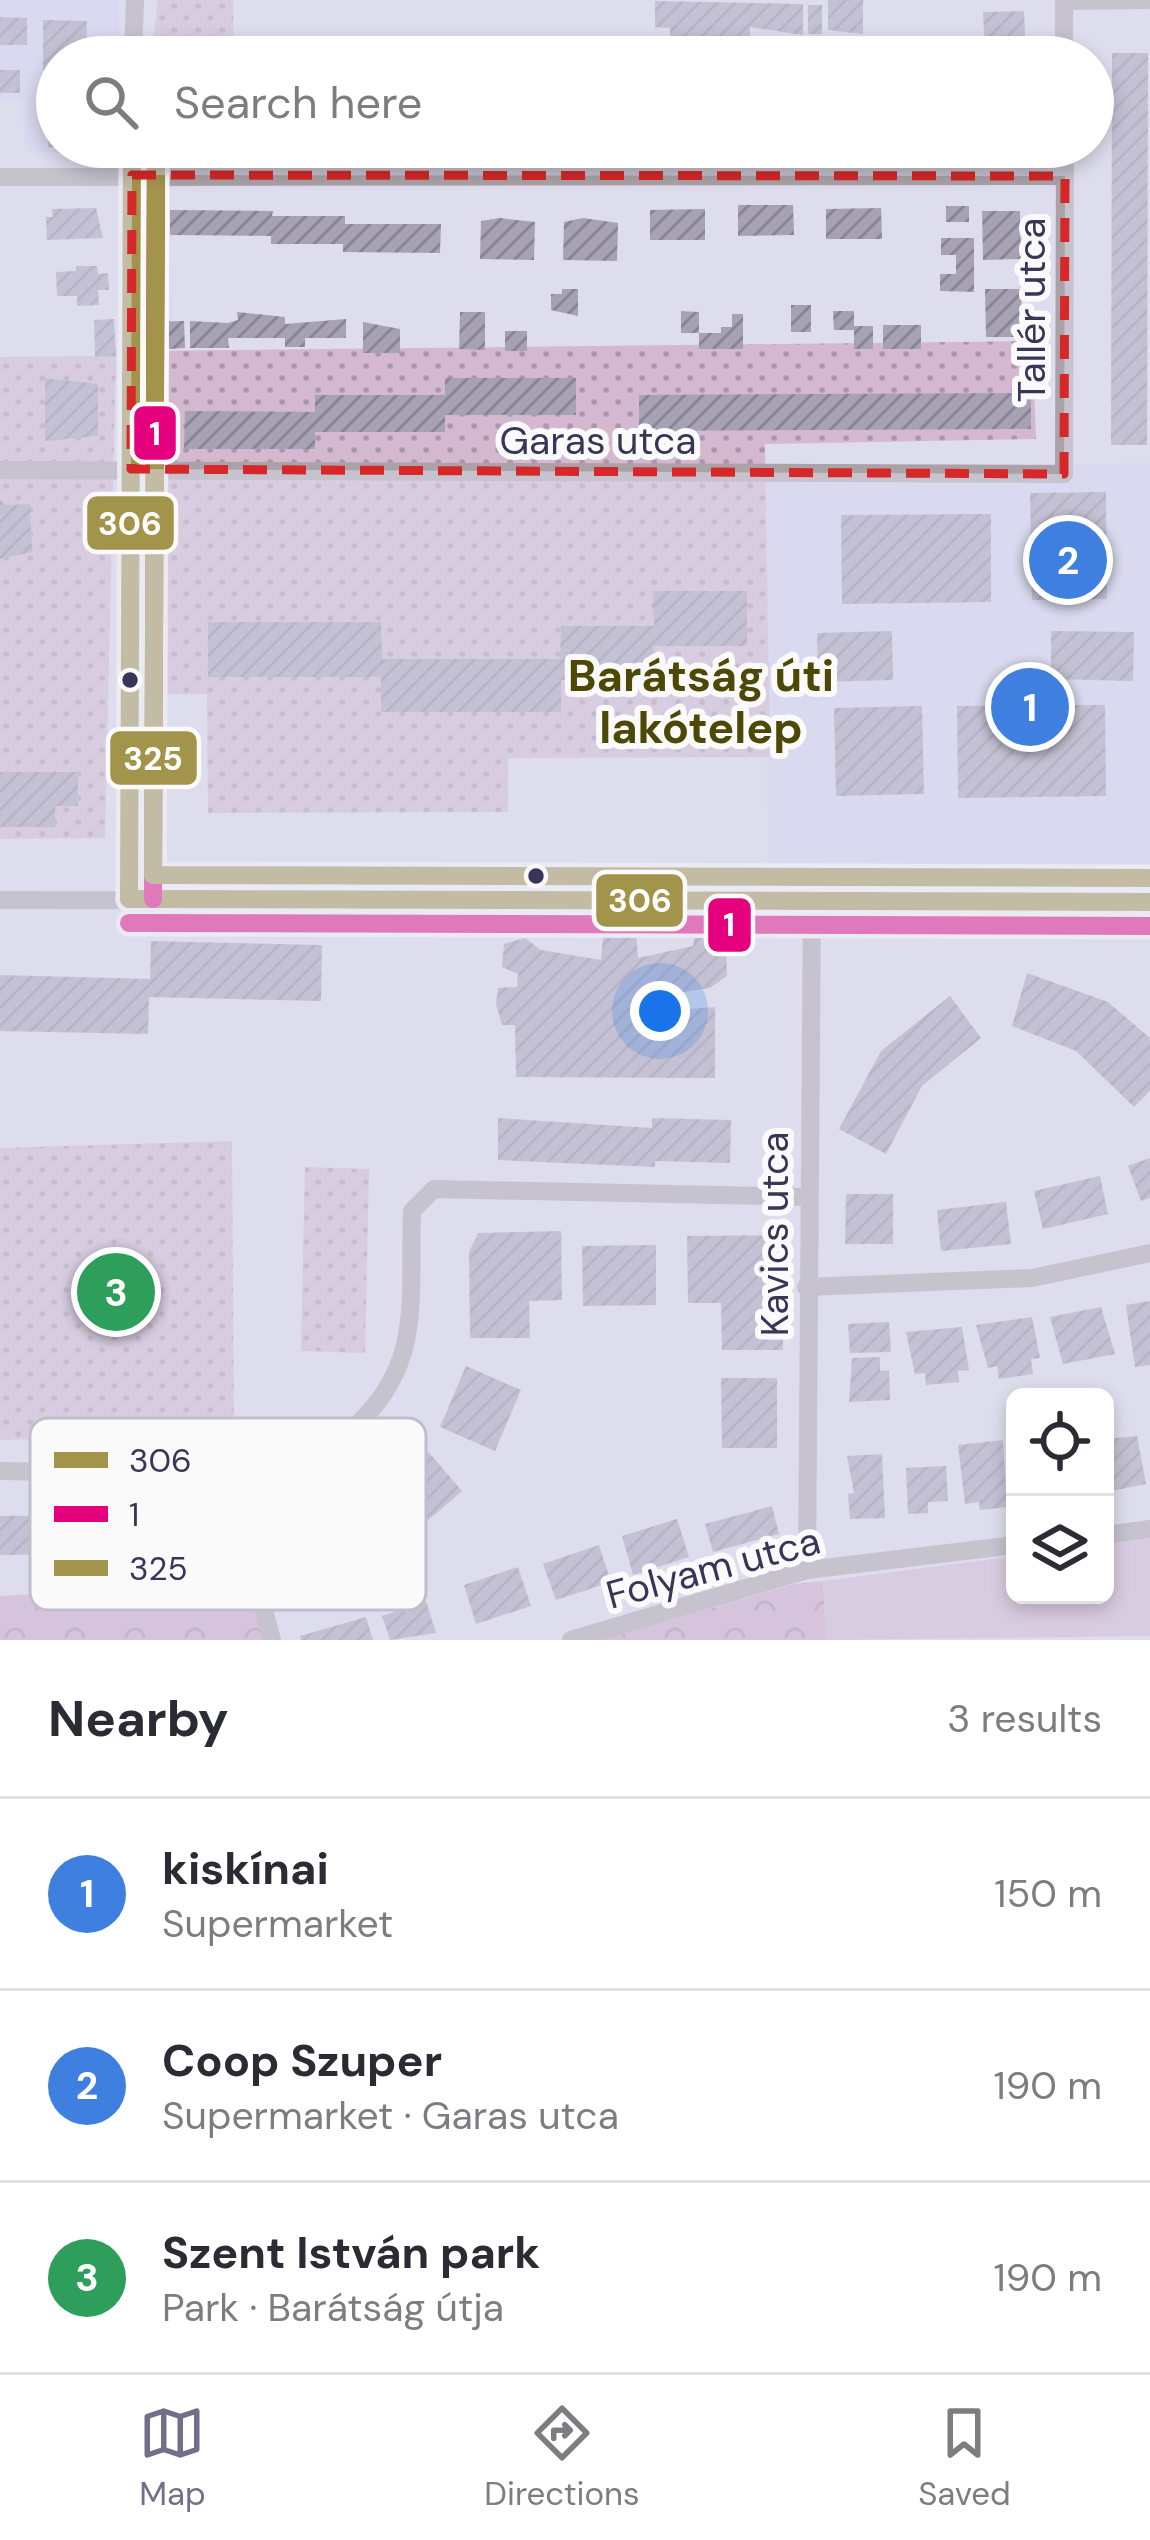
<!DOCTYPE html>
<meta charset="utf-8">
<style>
body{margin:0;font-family:"DM Sans",sans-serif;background:#f2f2f3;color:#2b2b33}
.controls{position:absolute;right:36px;bottom:36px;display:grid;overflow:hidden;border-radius:18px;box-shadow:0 6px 18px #0003}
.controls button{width:108px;height:108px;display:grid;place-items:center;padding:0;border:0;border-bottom:3px solid #e1e1e2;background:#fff;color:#2b2b33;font:60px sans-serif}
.you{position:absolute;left:660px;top:1011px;width:42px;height:42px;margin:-30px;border:9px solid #fff;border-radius:50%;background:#1a73e8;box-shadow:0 0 0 18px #1a73e833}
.badge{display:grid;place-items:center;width:78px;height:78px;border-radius:50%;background:#71708b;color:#fff;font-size:39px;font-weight:700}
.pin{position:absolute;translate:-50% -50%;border:6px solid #fff;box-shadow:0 3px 12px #0006}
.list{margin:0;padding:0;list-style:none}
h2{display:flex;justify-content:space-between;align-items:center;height:156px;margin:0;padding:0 48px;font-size:51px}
h2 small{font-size:39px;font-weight:400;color:#7c7c81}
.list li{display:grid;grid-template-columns:78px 1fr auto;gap:36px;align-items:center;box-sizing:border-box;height:192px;padding:0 48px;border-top:3px solid #e1e1e2}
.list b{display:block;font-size:45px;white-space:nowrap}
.list p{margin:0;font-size:39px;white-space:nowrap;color:#7c7c81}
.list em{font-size:39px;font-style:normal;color:#7c7c81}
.icon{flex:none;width:66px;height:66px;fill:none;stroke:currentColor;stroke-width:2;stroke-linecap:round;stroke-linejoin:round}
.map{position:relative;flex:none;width:1150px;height:1640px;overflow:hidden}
.search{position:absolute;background:#fff;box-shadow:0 6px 18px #0003;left:36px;right:36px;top:36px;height:132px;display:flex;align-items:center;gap:30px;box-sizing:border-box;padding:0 42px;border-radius:66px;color:#7c7c81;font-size:45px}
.sheet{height:732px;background:#fff}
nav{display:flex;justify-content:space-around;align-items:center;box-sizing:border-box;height:168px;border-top:3px solid #e1e1e2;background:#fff;font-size:33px;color:#7c7c81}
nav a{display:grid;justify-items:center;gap:6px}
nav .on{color:#71708b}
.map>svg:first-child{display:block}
.built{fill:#d4d5f0}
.green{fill:#d3b8cf}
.forest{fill:url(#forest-crowns)}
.park{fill:url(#park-dots)}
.building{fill:url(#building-hatch)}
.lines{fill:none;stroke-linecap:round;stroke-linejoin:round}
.street{stroke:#aba2a7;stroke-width:18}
.bus-1-casing{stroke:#fafafa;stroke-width:27}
.bus-2-casing{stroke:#fafafa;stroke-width:27}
.bus-3-casing{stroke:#fafafa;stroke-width:27}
.bus-1{stroke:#a3944c;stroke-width:18}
.bus-2{stroke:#e5007d;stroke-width:18}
.bus-3{stroke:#a3944c;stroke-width:18}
.marked{fill:none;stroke:#d62828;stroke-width:9;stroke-dasharray:24 15;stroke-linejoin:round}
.bus-dot{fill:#373656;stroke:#fafafa;stroke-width:4.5}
.labels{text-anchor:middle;stroke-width:12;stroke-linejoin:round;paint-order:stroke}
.street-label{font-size:39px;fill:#373656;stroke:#fafafa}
.quarter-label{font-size:45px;font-weight:bold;fill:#4d4806;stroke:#fafafa}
.key{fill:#fafafa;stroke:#c0bfc9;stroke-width:3}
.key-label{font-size:33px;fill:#373656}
.line-badge{stroke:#fafafa;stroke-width:4.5}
.badge-label{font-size:33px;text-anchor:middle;font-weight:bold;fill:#fff}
</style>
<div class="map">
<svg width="1150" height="1640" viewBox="0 0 1150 1640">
<defs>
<pattern id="forest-crowns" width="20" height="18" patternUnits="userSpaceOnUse" patternTransform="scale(3)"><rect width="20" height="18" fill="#cca7c5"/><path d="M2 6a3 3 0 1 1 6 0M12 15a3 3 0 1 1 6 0" fill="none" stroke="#a689a3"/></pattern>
<pattern id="park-dots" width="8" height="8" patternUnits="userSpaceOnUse" patternTransform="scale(3)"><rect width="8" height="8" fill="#d3b8cf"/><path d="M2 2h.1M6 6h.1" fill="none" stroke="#ac96ab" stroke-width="1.8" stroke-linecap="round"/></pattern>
<pattern id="building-hatch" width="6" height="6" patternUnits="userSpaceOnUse" patternTransform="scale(3)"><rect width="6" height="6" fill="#a7a1b4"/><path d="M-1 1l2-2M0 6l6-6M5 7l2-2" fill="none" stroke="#898495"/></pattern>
</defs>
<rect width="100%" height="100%" fill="#dde"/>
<g class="built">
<path d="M 0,0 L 118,0 L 119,57 L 57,57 L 57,147 L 121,147 L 121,154 L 25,152 L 26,100 L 0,100 Z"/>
<path d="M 1150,463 L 1150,889 L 768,883 L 765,469 Z"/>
</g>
<path class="green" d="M 1150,1538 L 1150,1636 L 826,1640 L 823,1581 L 1015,1556 L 1015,1595 L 1105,1595 L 1105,1545 Z"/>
<g class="forest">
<path d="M 823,1581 L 826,1640 L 602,1640 L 794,1584 Z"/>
<path d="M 248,1582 L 265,1640 L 0,1640 L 0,1596 Z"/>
</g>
<g class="park">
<path d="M 158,0 L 233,0 L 234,57 L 151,57 Z"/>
<path d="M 150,147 L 235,147 L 235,185 L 172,186 L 149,200 Z"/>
<path d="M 1042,341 L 1043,378 L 1034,384 L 1036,439 L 765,444 L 770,757 L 508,758 L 508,812 L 208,813 L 207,694 L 145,694 L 150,351 Z"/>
<path d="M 116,356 L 105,838 L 0,839 L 0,357 Z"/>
<path d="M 232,1141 L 234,1435 L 0,1440 L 0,1148 Z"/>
<path d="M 305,1167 L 369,1169 L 365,1353 L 301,1351 Z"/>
</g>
<g class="building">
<path d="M 828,0 L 863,0 L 863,34 L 828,30 Z"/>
<path d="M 655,1 L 803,4 L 803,35 L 750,27 L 750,43 L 670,43 L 670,28 L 655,27 Z"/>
<rect x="808" y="5" width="14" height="29"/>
<path d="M 1024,11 L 1026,57 L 985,57 L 983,12 Z"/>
<path d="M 0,17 L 27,18 L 27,45 L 0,45 Z"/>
<path d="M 43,20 L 87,21 L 86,57 L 57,57 L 57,74 L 43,74 Z"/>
<path d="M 1112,53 L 1148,53 L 1147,445 L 1111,445 Z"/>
<rect x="0" y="70" width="20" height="23"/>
<path d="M 47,87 L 57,87 L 57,147 L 48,147 Z"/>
<path d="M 738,205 L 793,205 L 794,235 L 738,236 Z"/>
<rect x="946" y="206" width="23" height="16"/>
<path d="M 96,208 L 103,238 L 47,240 L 46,217 L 53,217 L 52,209 Z"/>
<path d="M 881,208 L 882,239 L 826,239 L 826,209 Z"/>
<path d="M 705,209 L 705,240 L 650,240 L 650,210 Z"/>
<path d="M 170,210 L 273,211 L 272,216 L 345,216 L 345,224 L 441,224 L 440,253 L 343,252 L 343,244 L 271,244 L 271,236 L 170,235 Z"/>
<path d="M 982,211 L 1020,211 L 1021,259 L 983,260 Z"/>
<path d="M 500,218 L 535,222 L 534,260 L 480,259 L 481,221 Z"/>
<path d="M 583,218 L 618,223 L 617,261 L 563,260 L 564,222 Z"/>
<path d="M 941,238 L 974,238 L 974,292 L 940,291 L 940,274 L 956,274 L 956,255 L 941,255 Z"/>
<path d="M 76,266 L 97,266 L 98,274 L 108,273 L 109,290 L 98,290 L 99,305 L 77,306 L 77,296 L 57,296 L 56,272 L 76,271 Z"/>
<path d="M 562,289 L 578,289 L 578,316 L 551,310 L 551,294 L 562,294 Z"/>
<path d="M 985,289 L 1021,289 L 1023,337 L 986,337 Z"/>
<rect x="791" y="305" width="20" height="27"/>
<path d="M 681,311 L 699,312 L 699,333 L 681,333 Z"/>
<path d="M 833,311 L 854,311 L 854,326 L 873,326 L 873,349 L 854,349 L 854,330 L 834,330 Z"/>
<path d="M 237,312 L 285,317 L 285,324 L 346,319 L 346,338 L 305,338 L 305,347 L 285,347 L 285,338 L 228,338 L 229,348 L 190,348 L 190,321 L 228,323 L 238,320 Z"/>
<path d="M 460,312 L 485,312 L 485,350 L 459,349 Z"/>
<path d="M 732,314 L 743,314 L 743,349 L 699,349 L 699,333 L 721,333 L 721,327 L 732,327 Z"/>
<path d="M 114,319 L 116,356 L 95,357 L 94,320 Z"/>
<path d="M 184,321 L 185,348 L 155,350 L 154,322 Z"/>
<path d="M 363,322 L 400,329 L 400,353 L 363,353 Z"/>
<rect x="883" y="325" width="38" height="24"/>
<rect x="505" y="331" width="22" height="20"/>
<path d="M 45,378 L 98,384 L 98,436 L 45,441 Z"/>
<path d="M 445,378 L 576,378 L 576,415 L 445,415 L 445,432 L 315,432 L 315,449 L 184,449 L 185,411 L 315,412 L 315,395 L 445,395 Z"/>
<path d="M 1031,393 L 1031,429 L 639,431 L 639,395 Z"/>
<path d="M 1106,492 L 1107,599 L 1032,600 L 1030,493 Z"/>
<path d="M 0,499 L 5,505 L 30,504 L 32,552 L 0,559 Z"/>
<path d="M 991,514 L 991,602 L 842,604 L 841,515 Z"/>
<path d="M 653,591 L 747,591 L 747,646 L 653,646 L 654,680 L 561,680 L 561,712 L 381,712 L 381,677 L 208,677 L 208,622 L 381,622 L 382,659 L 560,659 L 561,626 L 654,626 Z"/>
<path d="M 892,631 L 893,680 L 818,682 L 817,633 Z"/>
<path d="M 1051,631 L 1134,632 L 1133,681 L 1051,679 Z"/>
<path d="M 1105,705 L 1106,796 L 958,798 L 957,706 Z"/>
<path d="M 922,706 L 924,794 L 836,796 L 834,708 Z"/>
<path d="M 0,772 L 78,772 L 78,806 L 55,806 L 55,827 L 0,827 Z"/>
<path d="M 716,927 L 726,948 L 727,976 L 710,988 L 678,993 L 678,1010 L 715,1007 L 715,1078 L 516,1077 L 515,1025 L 502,1025 L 496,1004 L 498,988 L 517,987 L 518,974 L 502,967 L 504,944 L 525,938 L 541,950 L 601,960 L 603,937 L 636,931 L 638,958 L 693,946 L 694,937 Z"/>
<path d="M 151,941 L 322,945 L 321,1001 L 149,997 L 148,1034 L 0,1031 L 0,975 L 150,979 Z"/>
<path d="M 1027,973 L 1108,1002 L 1150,1038 L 1150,1091 L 1134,1107 L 1076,1051 L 1012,1026 Z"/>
<path d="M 950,996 L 981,1038 L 922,1086 L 886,1154 L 839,1129 L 881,1051 Z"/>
<path d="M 498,1118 L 652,1128 L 652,1118 L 731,1120 L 730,1163 L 655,1161 L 655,1167 L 498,1160 Z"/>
<path d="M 1150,1158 L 1150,1198 L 1141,1201 L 1128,1166 Z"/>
<path d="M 1100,1176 L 1108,1214 L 1043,1229 L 1034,1191 Z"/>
<path d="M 846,1194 L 893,1194 L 893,1244 L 845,1244 Z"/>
<path d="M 1006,1202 L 1011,1244 L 941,1251 L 937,1210 Z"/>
<path d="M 561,1231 L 562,1300 L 529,1301 L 530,1338 L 470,1338 L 469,1252 L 478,1233 Z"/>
<path d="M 782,1235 L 783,1350 L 722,1350 L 721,1303 L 688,1303 L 687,1236 Z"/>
<path d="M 656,1245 L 656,1305 L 583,1306 L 582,1246 Z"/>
<path d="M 1150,1301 L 1150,1365 L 1135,1367 L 1126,1305 Z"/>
<path d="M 1101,1307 L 1115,1354 L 1063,1364 L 1050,1317 Z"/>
<path d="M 1032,1317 L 1040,1358 L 1031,1359 L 1033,1374 L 999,1379 L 997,1366 L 988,1368 L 976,1325 Z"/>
<path d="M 889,1322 L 891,1352 L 850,1353 L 848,1324 Z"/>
<path d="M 962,1327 L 969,1370 L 958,1371 L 959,1382 L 926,1385 L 925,1373 L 915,1374 L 906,1332 Z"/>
<path d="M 880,1357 L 880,1371 L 889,1370 L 890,1400 L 849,1402 L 852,1358 Z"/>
<path d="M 466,1366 L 521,1390 L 495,1451 L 440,1427 Z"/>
<path d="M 721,1378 L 777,1378 L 777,1448 L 722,1448 Z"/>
<path d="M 1137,1436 L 1146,1484 L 1106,1492 L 1105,1439 Z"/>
<path d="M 1003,1440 L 1007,1507 L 980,1510 L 979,1502 L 965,1504 L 958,1445 Z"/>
<path d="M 425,1448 L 462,1491 L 412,1534 L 375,1491 Z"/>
<path d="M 882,1454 L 885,1518 L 850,1519 L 848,1494 L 854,1493 L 847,1456 Z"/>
<path d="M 946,1466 L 948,1501 L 928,1502 L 928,1513 L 908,1514 L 906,1468 Z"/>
<path d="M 214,1504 L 215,1543 L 69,1545 L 70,1554 L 0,1555 L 0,1516 L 69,1515 L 69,1507 Z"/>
<path d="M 772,1506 L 779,1534 L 713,1552 L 705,1524 Z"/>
<path d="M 677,1519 L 689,1557 L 633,1575 L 622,1536 Z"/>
<path d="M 599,1545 L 611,1582 L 556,1600 L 543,1564 Z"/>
<path d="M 518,1567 L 531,1606 L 476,1624 L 464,1585 Z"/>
<path d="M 426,1601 L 436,1633 L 390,1640 L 382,1616 Z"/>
<path d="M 366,1617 L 373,1640 L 301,1640 L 300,1636 Z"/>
</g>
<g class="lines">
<g class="street">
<path d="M 1064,0 L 1064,57"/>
<path d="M 1064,1 L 1150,0"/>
<path d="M 133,57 L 135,0"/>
<path d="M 0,177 L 1065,176"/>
<path d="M 0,470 L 1064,474 L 1065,147"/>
<path d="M 129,899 L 132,147"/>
<path d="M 0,900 L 1150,902"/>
<path d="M 806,1287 L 1032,1278 L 1150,1253"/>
<path d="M 258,1469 L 254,1573 L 272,1640"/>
<path d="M 0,1471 C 71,1471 243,1483 302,1459 C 351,1440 390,1399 404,1349 C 415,1306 410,1255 412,1211 L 434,1189 L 806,1197"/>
<path d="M 1105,1535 L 1150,1529"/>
<path d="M 807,1570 L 812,898"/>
<path d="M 571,1640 L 807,1570 L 1015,1545"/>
</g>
<defs>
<g id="bus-1">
<path d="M 129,899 L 1150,902"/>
<path d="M 129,899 L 132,147"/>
</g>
<g id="bus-2">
<path d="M 153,899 L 156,147"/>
<path d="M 129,923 L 1150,926"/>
</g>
<path id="bus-3" d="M 156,147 L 153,875 L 1150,878"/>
</defs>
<use href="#bus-1" class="bus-1-casing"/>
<use href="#bus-2" class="bus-2-casing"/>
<use href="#bus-3" class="bus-3-casing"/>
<use href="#bus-1" class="bus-1"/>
<use href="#bus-2" class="bus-2"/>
<use href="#bus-3" class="bus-3"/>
</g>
<path d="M0 0H1150V1640H0ZM 132,175 L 1065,176 L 1064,474 L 131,469 Z" fill="#dde" fill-opacity=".55" fill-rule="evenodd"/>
<path class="marked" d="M 132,175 L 1065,176 L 1064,474 L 131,469 Z"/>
<g class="bus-dot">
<circle cx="130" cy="680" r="10"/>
<circle cx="536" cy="876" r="10"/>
</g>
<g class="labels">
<g class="street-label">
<text transform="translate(1031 310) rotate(-90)" y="14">Tallér utca</text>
<text x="598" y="454">Garas utca</text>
<text transform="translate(774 1234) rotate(-90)" y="14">Kavics utca</text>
<text transform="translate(713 1567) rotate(-15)" y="14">Folyam utca</text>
</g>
<g class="quarter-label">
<text x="701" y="691">Barátság úti<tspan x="701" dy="52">lakótelep</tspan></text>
</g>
</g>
<rect x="30" y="1418" width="396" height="192" rx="18" class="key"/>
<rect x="54" y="1452" width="54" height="16" fill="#a3944c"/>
<rect x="54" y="1506" width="54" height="16" fill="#e5007d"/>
<rect x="54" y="1560" width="54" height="16" fill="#a3944c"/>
<g class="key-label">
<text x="129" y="1472">306</text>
<text x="129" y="1526">1</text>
<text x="129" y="1580">325</text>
</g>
<g class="line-badge">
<rect x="132" y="404" width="46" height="58" rx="12" fill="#e5007d"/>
<rect x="85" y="494" width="91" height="58" rx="12" fill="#a3944c"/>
<rect x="108" y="729" width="91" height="58" rx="12" fill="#a3944c"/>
<rect x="594" y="872" width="91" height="57" rx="12" fill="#a3944c"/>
<rect x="706" y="896" width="47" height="58" rx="12" fill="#e5007d"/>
</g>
<g class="badge-label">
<text x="155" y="445">1</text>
<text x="130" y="535">306</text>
<text x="153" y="770">325</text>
<text x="640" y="912">306</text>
<text x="729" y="936">1</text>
</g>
</svg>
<div class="controls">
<button><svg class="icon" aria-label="locate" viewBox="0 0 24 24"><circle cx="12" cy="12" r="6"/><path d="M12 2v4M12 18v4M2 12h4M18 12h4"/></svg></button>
<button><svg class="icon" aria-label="layers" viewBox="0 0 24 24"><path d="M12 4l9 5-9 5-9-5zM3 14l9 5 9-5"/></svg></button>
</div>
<div class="you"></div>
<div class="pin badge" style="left:1030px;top:707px;background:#3f7fe0">1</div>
<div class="pin badge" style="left:1068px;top:560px;background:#3f7fe0">2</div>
<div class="pin badge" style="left:116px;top:1292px;background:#2e9e5b">3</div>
<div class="search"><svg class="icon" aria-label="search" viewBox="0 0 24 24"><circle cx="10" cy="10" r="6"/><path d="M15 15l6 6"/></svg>Search here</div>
</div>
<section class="sheet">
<h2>Nearby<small>3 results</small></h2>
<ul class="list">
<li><span class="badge" style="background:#3f7fe0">1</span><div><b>kiskínai</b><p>Supermarket</p></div><em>150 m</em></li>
<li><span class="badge" style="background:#3f7fe0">2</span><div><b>Coop Szuper</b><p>Supermarket · Garas utca</p></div><em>190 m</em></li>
<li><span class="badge" style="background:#2e9e5b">3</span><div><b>Szent István park</b><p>Park · Barátság útja</p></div><em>190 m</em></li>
</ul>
</section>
<nav>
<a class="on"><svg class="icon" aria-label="map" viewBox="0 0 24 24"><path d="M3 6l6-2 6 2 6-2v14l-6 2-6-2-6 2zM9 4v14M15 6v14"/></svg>Map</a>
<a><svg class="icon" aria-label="directions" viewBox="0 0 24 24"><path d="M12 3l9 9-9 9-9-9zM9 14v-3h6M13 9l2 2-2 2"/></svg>Directions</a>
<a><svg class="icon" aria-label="saved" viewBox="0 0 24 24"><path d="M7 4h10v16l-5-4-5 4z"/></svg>Saved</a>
</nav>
